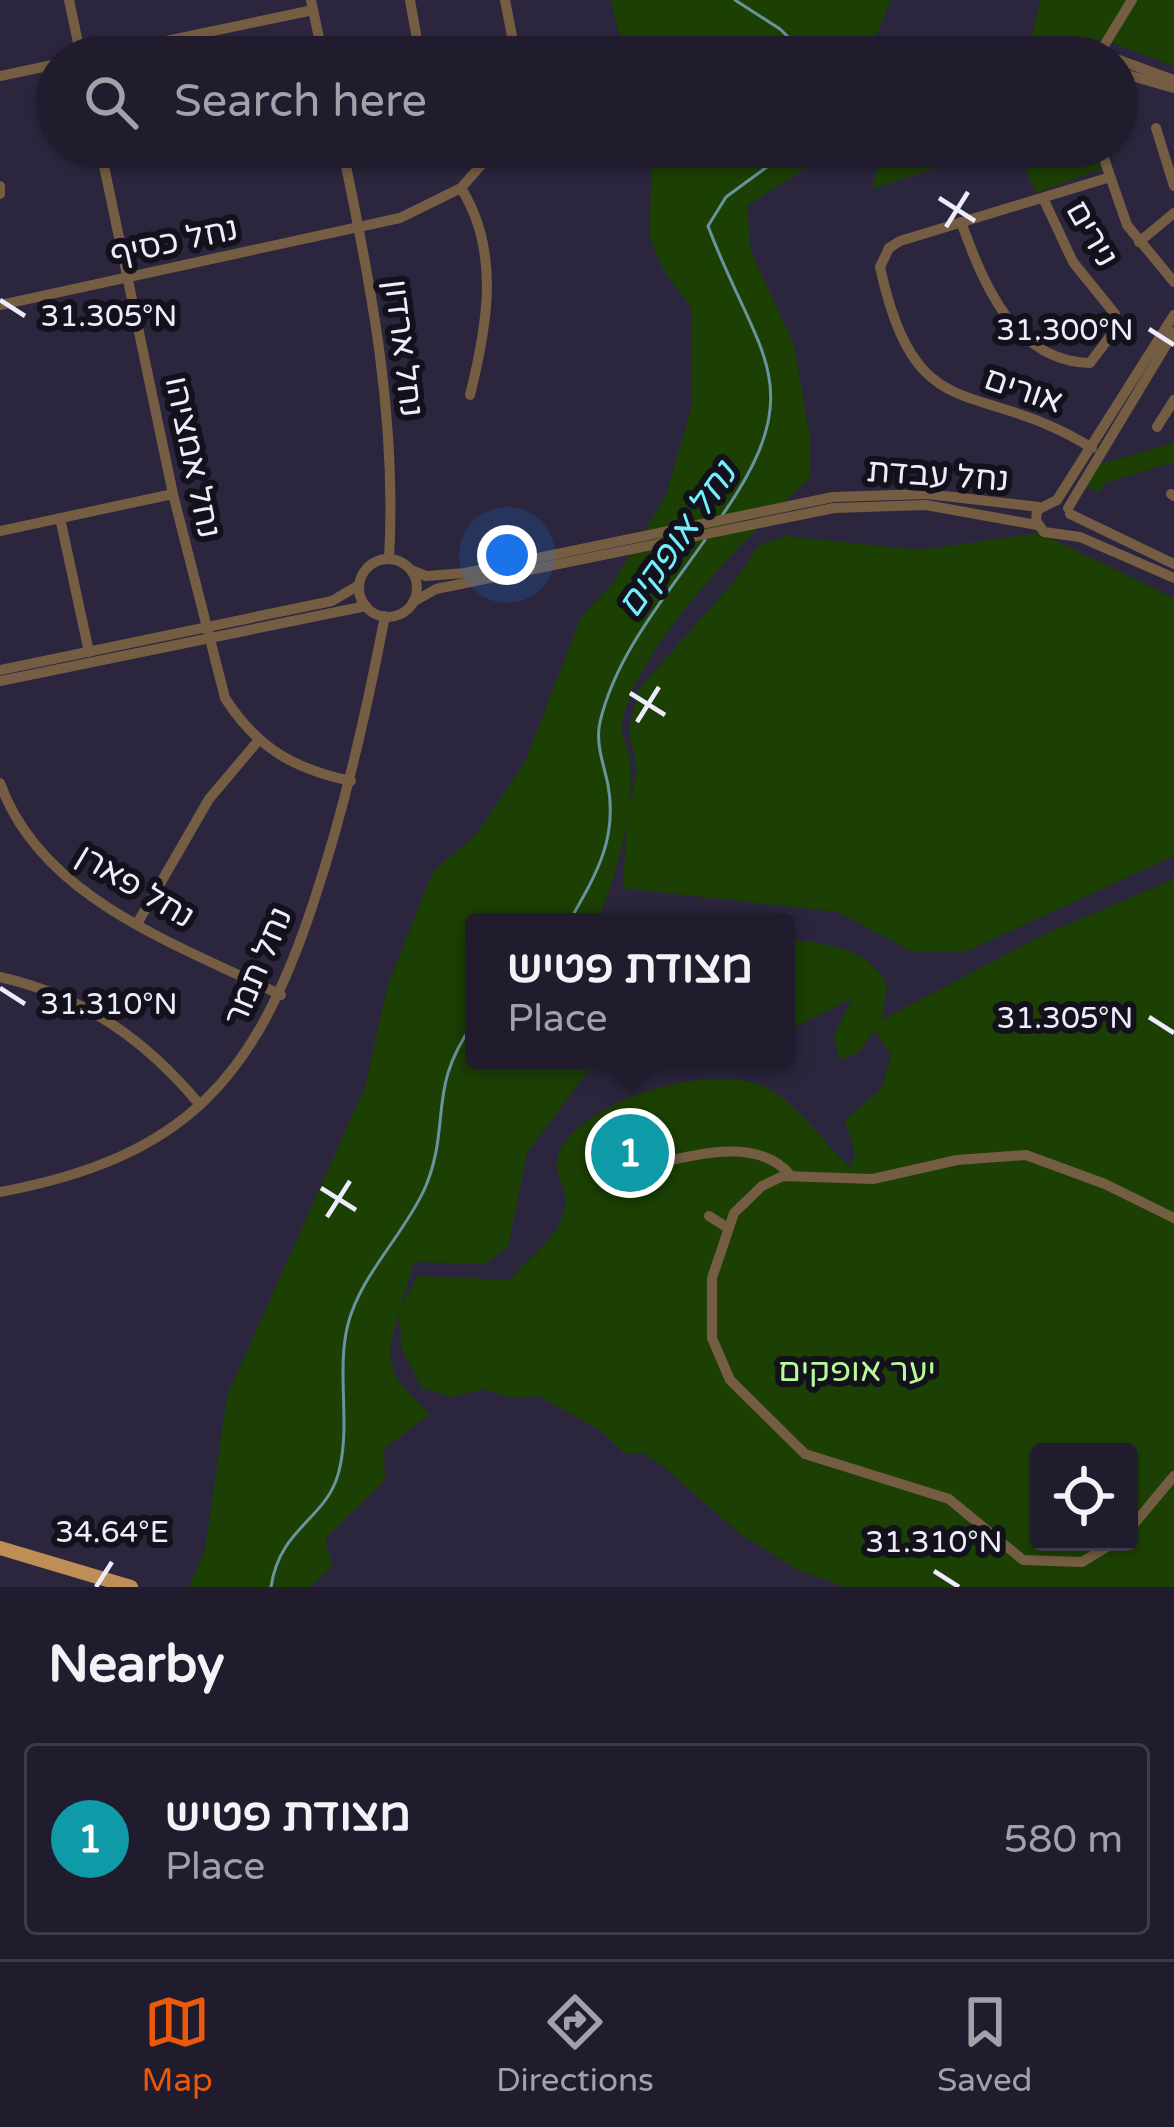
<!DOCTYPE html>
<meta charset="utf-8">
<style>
body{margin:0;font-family:"Varela Round","Noto Sans Hebrew",sans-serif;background:#2d293a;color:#f1f3f6}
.controls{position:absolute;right:36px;bottom:36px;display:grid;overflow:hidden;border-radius:12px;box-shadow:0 3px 9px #0004}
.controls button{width:108px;height:108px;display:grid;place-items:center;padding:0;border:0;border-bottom:3px solid #3d3a4a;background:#201c2e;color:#f1f3f6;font:60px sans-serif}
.you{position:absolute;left:507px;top:555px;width:42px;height:42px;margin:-30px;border:9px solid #fff;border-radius:50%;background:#1a73e8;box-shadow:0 0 0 18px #1a73e833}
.badge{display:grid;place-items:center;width:78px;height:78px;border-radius:50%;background:#ea580c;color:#fff;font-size:39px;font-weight:700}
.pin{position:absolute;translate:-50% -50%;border:6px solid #fff;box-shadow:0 3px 12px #0006}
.popup{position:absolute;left:465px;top:913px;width:330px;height:156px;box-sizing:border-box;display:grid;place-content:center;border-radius:12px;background:#201c2e;filter:drop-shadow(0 3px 9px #0005);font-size:39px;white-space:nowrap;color:#a2a1aa}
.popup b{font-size:45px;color:#f1f3f6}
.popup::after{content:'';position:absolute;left:50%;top:100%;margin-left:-24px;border:24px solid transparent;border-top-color:#201c2e}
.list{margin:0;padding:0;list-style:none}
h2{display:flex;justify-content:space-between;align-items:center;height:156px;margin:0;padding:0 48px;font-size:51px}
h2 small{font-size:39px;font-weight:400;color:#a2a1aa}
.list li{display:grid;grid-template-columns:78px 1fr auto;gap:36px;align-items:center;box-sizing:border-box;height:192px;margin:0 24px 24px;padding:0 24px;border:3px solid #3d3a4a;border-radius:12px}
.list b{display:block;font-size:45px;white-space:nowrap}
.list p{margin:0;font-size:39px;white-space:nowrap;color:#a2a1aa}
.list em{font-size:39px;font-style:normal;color:#a2a1aa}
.icon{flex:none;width:66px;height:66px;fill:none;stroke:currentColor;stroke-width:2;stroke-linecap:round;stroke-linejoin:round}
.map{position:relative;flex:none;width:1174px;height:1587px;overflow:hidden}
.search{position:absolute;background:#201c2e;box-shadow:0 3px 9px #0004;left:36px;right:36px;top:36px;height:132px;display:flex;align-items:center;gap:30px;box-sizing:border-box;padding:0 42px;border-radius:66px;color:#a2a1aa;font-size:45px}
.sheet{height:372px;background:#201c2e}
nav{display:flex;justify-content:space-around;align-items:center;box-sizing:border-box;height:168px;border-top:3px solid #3d3a4a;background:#201c2e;font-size:33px;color:#a2a1aa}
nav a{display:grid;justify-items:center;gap:6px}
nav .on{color:#ea580c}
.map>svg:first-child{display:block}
.green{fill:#1c4004;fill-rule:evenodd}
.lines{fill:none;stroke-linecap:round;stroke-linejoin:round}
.stream{stroke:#68949e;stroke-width:3}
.minor{stroke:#755d43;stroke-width:10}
.major{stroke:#bf8e57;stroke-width:14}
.ticks{fill:none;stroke:#eeecfc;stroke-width:4.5}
.labels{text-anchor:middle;stroke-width:12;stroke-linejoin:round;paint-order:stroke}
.street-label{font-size:33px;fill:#eeecfc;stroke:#13111b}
.park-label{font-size:33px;fill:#b8f99a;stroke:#13111b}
.water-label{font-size:36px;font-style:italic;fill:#73effd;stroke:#13111b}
.ticks-label{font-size:30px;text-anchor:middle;fill:#eeecfc;stroke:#13111b;stroke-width:12;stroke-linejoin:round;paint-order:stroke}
</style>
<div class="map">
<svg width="1174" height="1587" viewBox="0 0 1174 1587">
<rect width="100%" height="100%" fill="#2b263d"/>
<g class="green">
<path d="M 611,0 L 891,0 L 867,57 L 625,57 Z"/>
<path d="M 1040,0 L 1174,0 L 1174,66 L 1100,38 L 1092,44 L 1091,57 L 1027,57 Z"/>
<path d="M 648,147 L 828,147 L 820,159 L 747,206 L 751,252 L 794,345 L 810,438 L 809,479 C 753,530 632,650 622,725 C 621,737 629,748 630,761 C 635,808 616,879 597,922 L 474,922 L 474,1060 L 596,1060 L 527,1153 L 508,1247 L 485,1264 L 414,1262 L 400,1308 L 418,1276 L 510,1280 C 528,1257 559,1239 565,1207 C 569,1185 547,1170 562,1147 C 593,1097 708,1063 763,1086 C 798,1102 822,1143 851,1167 L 855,1152 L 845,1120 L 882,1088 L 891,1055 L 875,1030 L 859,1052 L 840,1060 L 834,1036 L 852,998 L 786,1032 L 786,939 C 822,943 871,947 887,986 L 882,1020 L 1043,935 L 1174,879 L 1174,1587 L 845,1587 L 796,1569 L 739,1533 L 659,1463 L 643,1453 L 625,1454 L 600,1430 L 538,1396 L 509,1398 L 486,1389 L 451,1397 L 422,1388 L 401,1348 L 400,1312 C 380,1365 391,1377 430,1414 L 384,1449 L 385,1480 L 325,1539 L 332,1567 L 311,1587 L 189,1587 L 205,1550 L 227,1396 L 365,1087 L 388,985 L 433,871 L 475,836 L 525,762 L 581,617 L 614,582 L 666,495 L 691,409 L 692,309 L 663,269 L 649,234 L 652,164 ZM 1039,1452 L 1129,1452 L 1129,1542 L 1039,1542 Z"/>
<path d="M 888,147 L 995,147 L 873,189 L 879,160 Z"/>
<path d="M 1016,147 L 1097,147 L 1101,169 L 1036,193 Z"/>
<path d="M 1174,443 L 1174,462 L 1105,483 L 1099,493 L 1085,484 L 1097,465 Z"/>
<path d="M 1040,533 L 1174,598 L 1174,856 L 967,951 L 911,951 L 838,912 L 623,888 L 627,818 L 637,770 L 629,731 L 638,690 L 737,578 L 758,546 L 785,536 L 920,550 Z"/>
</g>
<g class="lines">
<g class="stream">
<path d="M 735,0 L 780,29 L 809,57"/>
<path d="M 721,517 C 814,384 757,357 708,226 L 726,197 L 794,147"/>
<path d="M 569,922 C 595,876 618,840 608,785 C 604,765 595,743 600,722 C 616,654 666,596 705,540"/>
<path d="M 271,1587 C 280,1526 327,1520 339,1471 C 351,1424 336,1371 348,1324 C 361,1274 404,1235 425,1188 C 452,1124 426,1088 474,1023"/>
</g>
<g class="minor">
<path d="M 69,0 L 81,57"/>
<path d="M 311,0 L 323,57"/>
<path d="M 410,0 L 420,57"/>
<path d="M 505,0 L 516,57"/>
<path d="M 90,57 L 313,10"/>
<path d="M 1097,57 L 1132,0"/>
<path d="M 1119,60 L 1174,80"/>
<path d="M 1117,72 L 1174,88"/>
<path d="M 0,76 L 57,64"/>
<path d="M 1156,128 L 1174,186"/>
<path d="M 100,147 L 173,494 L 225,698 C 257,748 294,769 351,781"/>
<path d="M 342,147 C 371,284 397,418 389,559"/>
<path d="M 1100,147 L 1127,225 L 1174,282"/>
<path d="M 0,186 L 0,194"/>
<path d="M 461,188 C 501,252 487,327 470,395"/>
<path d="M 961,222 C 983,282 1013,361 1090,363 L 1111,335 L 1115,314 L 1073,262 L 1043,198"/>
<path d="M 1139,242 L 1174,213"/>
<path d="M 0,305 L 400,218 L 461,188 L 497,147"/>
<path d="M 1157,427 L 1174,400"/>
<path d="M 1092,448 C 975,375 917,434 880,267 L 889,248 L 900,241 L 1107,178"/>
<path d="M 1171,494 L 1174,496"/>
<path d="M 1057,500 L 1174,315"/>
<path d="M 1057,500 L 1037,510 L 1036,521 L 1044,532 L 1080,537 L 1174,578"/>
<path d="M 1068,508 L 1174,332"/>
<path d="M 1070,514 L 1174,564"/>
<path d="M 60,518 L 89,652"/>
<path d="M 0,531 L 173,494"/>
<circle cx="388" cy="588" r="29"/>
<path d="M 411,570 L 426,576 L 465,573 L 833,497 L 927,494 L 1039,507"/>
<path d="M 413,602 L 436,589 L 834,508 L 926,505 L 1037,525"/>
<path d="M 0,670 L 332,601 L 359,585"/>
<path d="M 0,681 L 366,606"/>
<path d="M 0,783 C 41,899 179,945 281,995"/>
<path d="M 138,922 L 209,799 L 258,741"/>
<path d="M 0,977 C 84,996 146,1040 200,1105"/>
<path d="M 645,1166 C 688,1157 758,1134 791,1176"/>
<path d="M 0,1192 C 188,1157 256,1077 314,901 C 345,807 366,713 385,616"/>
<path d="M 709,1216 L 728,1228"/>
<path d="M 1129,1530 L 1174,1476"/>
<path d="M 1115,1542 L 1082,1562 L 1023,1560 L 949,1499 L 805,1454 L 730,1380 L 712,1338 L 712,1278 L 734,1213 L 762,1186 L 783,1176 L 873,1179 L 957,1160 L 1026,1155 L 1105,1184 L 1174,1218"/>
</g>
<path class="major" d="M 0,1548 L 131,1587"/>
</g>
<path class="ticks" d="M 939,198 L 975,221M 946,227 L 968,192M 0,300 L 25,316M 1149,329 L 1174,345M 630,693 L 665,715M 637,722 L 659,687M 0,988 L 25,1004M 1149,1017 L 1174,1033M 321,1188 L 356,1210M 327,1217 L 350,1181M 934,1571 L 959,1587M 96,1587 L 112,1562"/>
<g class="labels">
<g class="street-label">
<text transform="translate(1093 233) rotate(60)" y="12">נירים</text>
<text transform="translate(174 240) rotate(-12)" y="12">נחל כסיף</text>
<text transform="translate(405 348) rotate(83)" y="12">נחל ארדון</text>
<text transform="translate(1024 389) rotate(19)" y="12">אורים</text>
<text transform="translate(194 457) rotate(78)" y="12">נחל אמציהו</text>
<text transform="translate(938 474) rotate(4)" y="12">נחל עבדת</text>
<text transform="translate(136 885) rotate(31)" y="12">נחל פארן</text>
<text transform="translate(257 966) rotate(-67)" y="12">נחל תמר</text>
</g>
<g class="park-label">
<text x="857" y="1381">יער אופקים</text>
</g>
<g class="water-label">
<text transform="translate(676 539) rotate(-55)" y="13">נחל אופקים</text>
</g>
</g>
<g class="ticks-label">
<text x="109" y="326">31.305°N</text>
<text x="1065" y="340">31.300°N</text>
<text x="109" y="1014">31.310°N</text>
<text x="1065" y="1028">31.305°N</text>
<text x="112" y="1542">34.64°E</text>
<text x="934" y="1552">31.310°N</text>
</g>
</svg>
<div class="controls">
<button><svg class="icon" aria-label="locate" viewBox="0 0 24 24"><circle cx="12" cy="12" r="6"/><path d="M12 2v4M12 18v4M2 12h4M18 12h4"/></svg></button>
</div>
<div class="you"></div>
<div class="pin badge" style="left:630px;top:1153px;background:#0f9aa8">1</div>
<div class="popup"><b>מצודת פטיש</b>Place</div>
<div class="search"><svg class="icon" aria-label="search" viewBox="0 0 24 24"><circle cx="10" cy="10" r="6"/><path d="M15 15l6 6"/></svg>Search here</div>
</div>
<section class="sheet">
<h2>Nearby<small></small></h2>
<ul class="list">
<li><span class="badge" style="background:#0f9aa8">1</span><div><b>מצודת פטיש</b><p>Place</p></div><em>580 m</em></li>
</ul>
</section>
<nav>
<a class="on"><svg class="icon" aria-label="map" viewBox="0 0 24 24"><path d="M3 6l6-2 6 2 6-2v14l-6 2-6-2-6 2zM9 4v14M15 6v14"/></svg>Map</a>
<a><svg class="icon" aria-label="directions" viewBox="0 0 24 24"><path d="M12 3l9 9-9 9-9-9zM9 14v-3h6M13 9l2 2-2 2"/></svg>Directions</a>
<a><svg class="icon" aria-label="saved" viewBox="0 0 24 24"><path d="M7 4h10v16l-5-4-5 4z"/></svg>Saved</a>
</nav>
